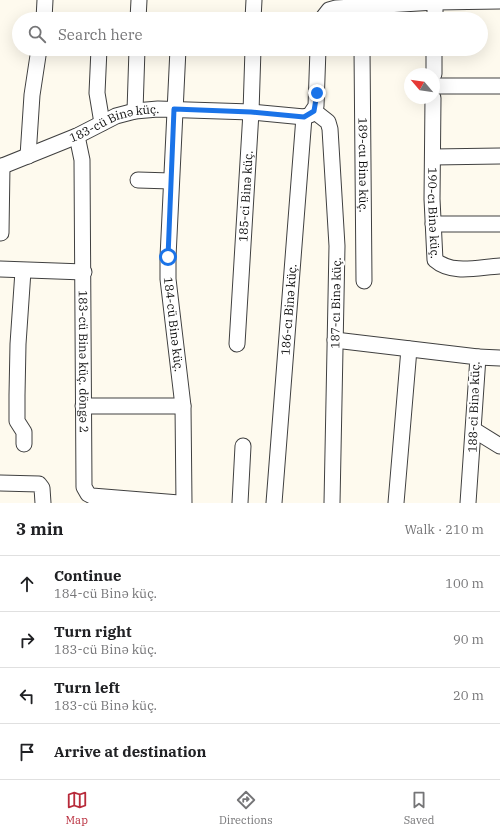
<!DOCTYPE html>
<meta charset="utf-8">
<style>
body{margin:0;font-family:"IBM Plex Serif",serif;background:#f2f2f2;color:#202124}
.compass{position:absolute;left:404px;top:68px;width:36px;height:36px;border-radius:50%;background:#fff;box-shadow:0 4px 16px #0002;rotate:299deg}
.stop{position:absolute;width:12px;height:12px;margin:-9px;border:3px solid #1a73e8;border-radius:50%;background:#fff}
.stop.end{background:#1a73e8;border-color:#fff;box-shadow:0 1px 4px #0008}
.list{margin:0;padding:0;list-style:none}
h2{display:flex;justify-content:space-between;align-items:center;height:52px;margin:0;padding:0 16px;font-size:17px}
h2 small{font-size:13px;font-weight:400;color:#757577}
.list li{display:grid;grid-template-columns:26px 1fr auto;gap:12px;align-items:center;box-sizing:border-box;height:56px;padding:0 16px;border-top:1px solid #e0e0e0}
.list b{display:block;font-size:15px;white-space:nowrap}
.list p{margin:0;font-size:13px;white-space:nowrap;color:#757577}
.list em{font-size:13px;font-style:normal;color:#757577}
.icon{flex:none;width:22px;height:22px;fill:none;stroke:currentColor;stroke-width:2;stroke-linecap:round;stroke-linejoin:round}
.map{position:relative;flex:none;width:500px;height:503px;overflow:hidden}
.search{position:absolute;background:#fff;box-shadow:0 4px 16px #0002;left:12px;right:12px;top:12px;height:44px;display:flex;align-items:center;gap:10px;box-sizing:border-box;padding:0 14px;border-radius:22px;color:#757577;font-size:15px}
.sheet{height:276px;background:#fff}
nav{display:flex;justify-content:space-around;align-items:center;box-sizing:border-box;height:56px;border-top:1px solid #e0e0e0;background:#fff;font-size:11px;color:#757577}
nav a{display:grid;justify-items:center;gap:2px}
nav .on{color:#b82a3a}
.map>svg:first-child{display:block}
.lines{fill:none;stroke-linecap:round;stroke-linejoin:round}
.minor-casing{stroke:#404040;stroke-width:17}
.minor{stroke:#fff;stroke-width:15}
.route{stroke:#1a73e8;stroke-width:5}
.labels{text-anchor:middle;stroke-width:4;stroke-linejoin:round;paint-order:stroke}
.street-label{font-size:12px;fill:#0d0d0d;stroke:#fff}
</style>
<div class="map">
<svg width="500" height="503" viewBox="0 0 500 503">
<rect width="100%" height="100%" fill="#fefaee"/>
<g class="lines">
<defs>
<g id="minor">
<path d="M 44,19 L 45,0"/>
<path d="M 138,19 L 139,0"/>
<path d="M 253,19 L 254,0"/>
<path d="M 322,19 L 329,10 L 336,8 L 435,2 L 500,1"/>
<path d="M 435,19 L 435,2"/>
<path d="M 99,49 L 97,93 L 102,123"/>
<path id="s1" d="M 178,49 L 168,257 L 168,279 L 183,406 L 184,503"/>
<path id="s2" d="M 362,49 L 364,281"/>
<path d="M 434,74 L 434,49"/>
<path d="M 434,86 L 500,86"/>
<path id="s3" d="M 433,98 L 432,199 L 435,260 C 452,275 479,267 500,266"/>
<path d="M 135,111 L 137,49"/>
<path d="M 314,111 L 328,122 L 330,129 L 337,246 L 332,503"/>
<path id="s4" d="M 77,136 L 82,160 L 84,487 L 88,494 L 92,496 L 179,503"/>
<path d="M 28,156 L 32,95 L 39,49"/>
<path d="M 433,157 L 500,156"/>
<path id="s5" d="M 0,167 L 77,136 L 116,116 L 135,111 L 158,109 L 251,112 L 304,117 L 310,115 L 316,106 L 318,49"/>
<path d="M 138,180 L 171,181"/>
<path d="M 433,224 L 500,224"/>
<path d="M 1,233 L 2,166"/>
<path d="M 0,269 L 84,272"/>
<path d="M 23,271 L 18,344 L 17,395 L 17,421 L 24,432 L 24,444"/>
<path d="M 335,340 L 478,357 L 468,503"/>
<path id="s6" d="M 237,344 L 251,112 L 253,49"/>
<path d="M 478,357 L 500,358"/>
<path d="M 83,406 L 183,406"/>
<path d="M 474,430 L 500,446"/>
<path d="M 0,483 L 39,484 L 42,488 L 43,503"/>
<path d="M 240,503 L 243,446"/>
<path id="s7" d="M 274,503 L 304,117"/>
<path d="M 396,503 L 409,349"/>
</g>
</defs>
<use href="#minor" class="minor-casing"/>
<use href="#minor" class="minor"/>
</g>
<g class="lines">
<path class="route" d="M 168,257 L 174,109 L 251,112 L 304,117 L 314,111 L 317,93"/>
</g>
<g class="labels">
<g class="street-label">
<text dy="4" stroke="none"><textPath href="#s5" startOffset="123">183-cü Binə küç.</textPath></text>
<text dy="4" stroke="none"><textPath href="#s2" startOffset="116">189-cu Binə küç.</textPath></text>
<text dy="4" stroke="none"><textPath href="#s6" startOffset="148">185-ci Binə küç.</textPath></text>
<text dy="4" stroke="none"><textPath href="#s3" startOffset="115">190-cı Binə küç.</textPath></text>
<text transform="translate(336 303) rotate(-89)" y="4">187-cı Binə küç.</text>
<text dy="4" stroke="none"><textPath href="#s7" startOffset="194">186-cı Binə küç.</textPath></text>
<text dy="4" stroke="none"><textPath href="#s1" startOffset="276">184-cü Binə küç.</textPath></text>
<text dy="4" stroke="none"><textPath href="#s4" startOffset="226">183-cü Binə küç. döngə 2</textPath></text>
<text transform="translate(474 407) rotate(-88)" y="4">188-ci Binə küç.</text>
</g>
</g>
</svg>
<svg class="compass" viewBox="-18 -18 36 36"><path d="M0-13l5 13h-10z" fill="#e53935"/><path d="M0 13l5-13h-10z" fill="#757577"/></svg>
<div class="stop" style="left:168px;top:257px"></div>
<div class="stop end" style="left:317px;top:93px"></div>
<div class="search"><svg class="icon" aria-label="search" viewBox="0 0 24 24"><circle cx="10" cy="10" r="6"/><path d="M15 15l6 6"/></svg>Search here</div>
</div>
<section class="sheet">
<h2>3 min<small>Walk · 210 m</small></h2>
<ul class="list">
<li><svg class="icon" aria-label="ahead" viewBox="0 0 24 24"><path d="M12 20V5M6 11l6-6 6 6"/></svg><div><b>Continue</b><p>184-cü Binə küç.</p></div><em>100 m</em></li>
<li><svg class="icon" aria-label="right" viewBox="0 0 24 24"><path d="M7 20v-9h11M14 6l5 5-5 5"/></svg><div><b>Turn right</b><p>183-cü Binə küç.</p></div><em>90 m</em></li>
<li><svg class="icon" aria-label="left" viewBox="0 0 24 24"><path d="M17 20v-9H6M10 6l-5 5 5 5"/></svg><div><b>Turn left</b><p>183-cü Binə küç.</p></div><em>20 m</em></li>
<li><svg class="icon" aria-label="arrive" viewBox="0 0 24 24"><path d="M6 21V4h12l-3 4 3 4H6"/></svg><div><b>Arrive at destination</b></div></li>
</ul>
</section>
<nav>
<a class="on"><svg class="icon" aria-label="map" viewBox="0 0 24 24"><path d="M3 6l6-2 6 2 6-2v14l-6 2-6-2-6 2zM9 4v14M15 6v14"/></svg>Map</a>
<a><svg class="icon" aria-label="directions" viewBox="0 0 24 24"><path d="M12 3l9 9-9 9-9-9zM9 14v-3h6M13 9l2 2-2 2"/></svg>Directions</a>
<a><svg class="icon" aria-label="saved" viewBox="0 0 24 24"><path d="M7 4h10v16l-5-4-5 4z"/></svg>Saved</a>
</nav>
